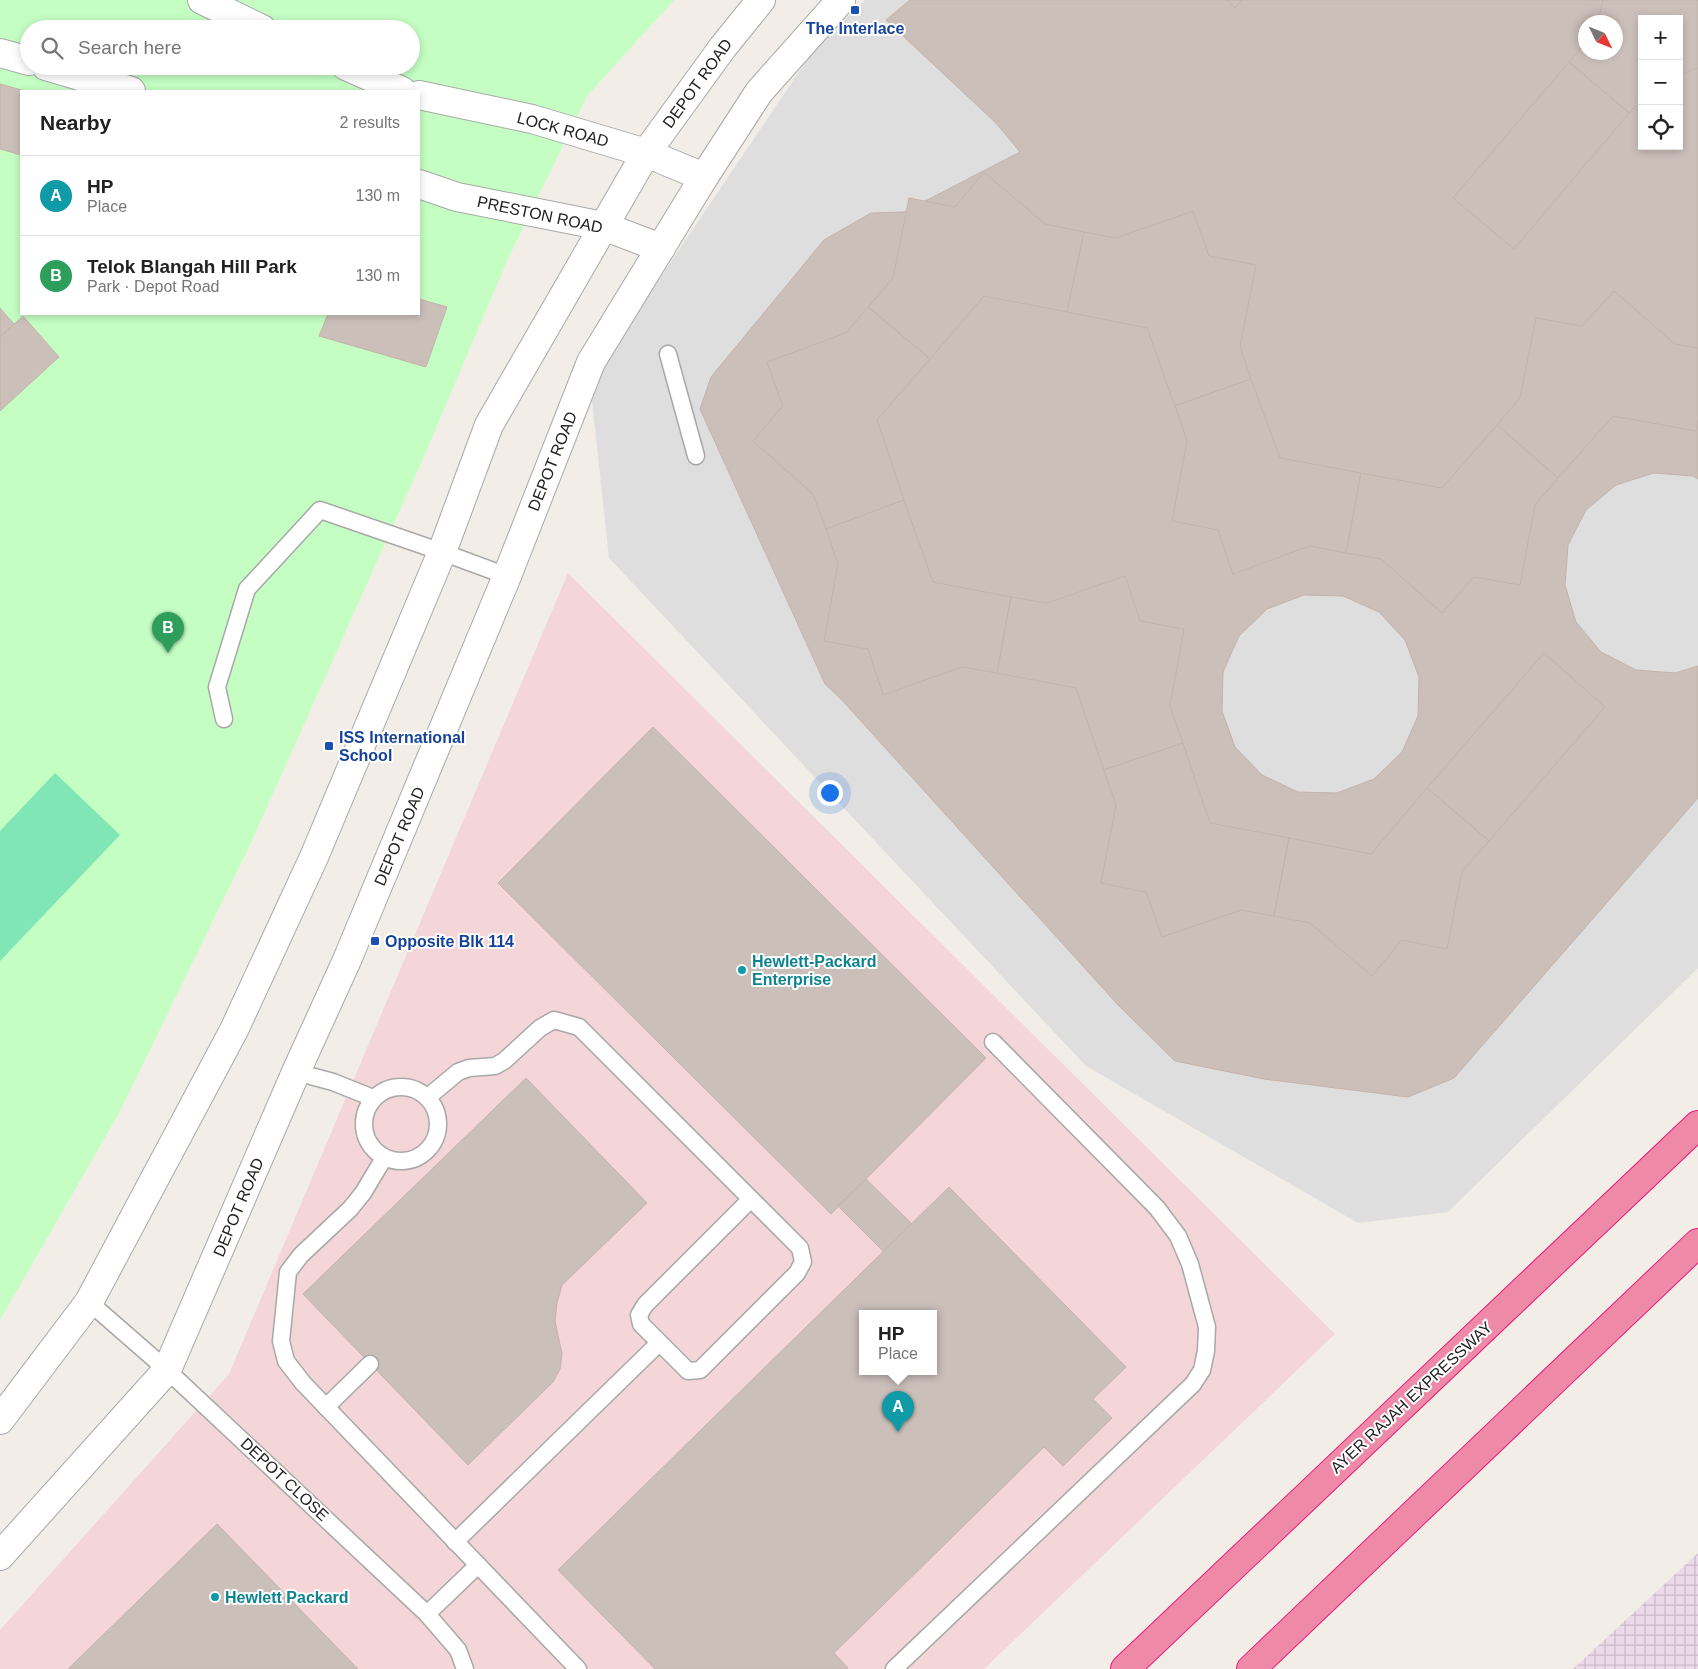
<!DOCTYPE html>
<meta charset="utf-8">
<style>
body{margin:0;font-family:Arial,sans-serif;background:#f6f6f6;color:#222}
.controls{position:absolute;right:15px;top:15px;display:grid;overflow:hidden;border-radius:0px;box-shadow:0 2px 8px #0003}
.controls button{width:45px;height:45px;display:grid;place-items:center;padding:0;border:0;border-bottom:1px solid #e0e0e0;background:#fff;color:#222;font:25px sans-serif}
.compass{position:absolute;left:1578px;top:15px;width:45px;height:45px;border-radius:50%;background:#fff;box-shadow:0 2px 8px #0003;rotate:133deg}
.you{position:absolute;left:829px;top:792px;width:18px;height:18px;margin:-12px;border:4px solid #fff;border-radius:50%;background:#1a73e8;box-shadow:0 0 0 8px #1a73e833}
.badge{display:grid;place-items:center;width:32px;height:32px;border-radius:50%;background:#2563eb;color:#fff;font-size:16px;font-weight:700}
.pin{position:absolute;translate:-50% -41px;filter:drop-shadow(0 1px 2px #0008)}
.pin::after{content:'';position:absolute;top:26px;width:18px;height:15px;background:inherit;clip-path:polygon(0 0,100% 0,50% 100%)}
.popup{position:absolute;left:859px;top:1310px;width:78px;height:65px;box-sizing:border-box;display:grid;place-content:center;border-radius:0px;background:#fff;filter:drop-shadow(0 1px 4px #0005);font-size:16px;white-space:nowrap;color:#767676}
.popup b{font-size:19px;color:#222}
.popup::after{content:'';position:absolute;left:50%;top:100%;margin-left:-10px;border:10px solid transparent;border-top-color:#fff}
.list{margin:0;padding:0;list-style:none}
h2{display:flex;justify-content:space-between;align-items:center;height:65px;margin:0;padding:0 20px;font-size:21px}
h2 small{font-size:16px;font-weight:400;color:#767676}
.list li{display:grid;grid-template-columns:32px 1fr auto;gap:15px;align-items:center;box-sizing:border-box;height:80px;padding:0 20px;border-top:1px solid #e0e0e0}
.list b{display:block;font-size:19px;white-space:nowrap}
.list p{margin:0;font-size:16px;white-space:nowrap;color:#767676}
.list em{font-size:16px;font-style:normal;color:#767676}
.icon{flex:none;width:28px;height:28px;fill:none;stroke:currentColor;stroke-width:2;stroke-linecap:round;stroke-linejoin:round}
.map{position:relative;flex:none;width:1698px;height:1669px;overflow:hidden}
.search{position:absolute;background:#fff;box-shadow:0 2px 8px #0003;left:20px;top:20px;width:400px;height:55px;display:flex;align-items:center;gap:12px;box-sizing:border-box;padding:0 18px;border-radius:28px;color:#767676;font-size:19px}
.panel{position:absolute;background:#fff;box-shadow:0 2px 8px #0003;left:20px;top:90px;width:400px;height:225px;border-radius:0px}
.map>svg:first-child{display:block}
.residential{fill:#dfdede;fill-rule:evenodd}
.commercial{fill:#f4d6d8;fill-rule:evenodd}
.industrial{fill:url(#industrial-grid)}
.park{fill:#c4fec3;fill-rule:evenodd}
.pitch{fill:#80e6b5}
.building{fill:#cbbfba;stroke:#c5b2a8;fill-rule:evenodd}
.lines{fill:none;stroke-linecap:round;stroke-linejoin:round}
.service-casing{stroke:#a8a8a8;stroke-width:19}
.minor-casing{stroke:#a8a8a8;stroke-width:30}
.motorway-casing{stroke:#e91c77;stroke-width:30}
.service{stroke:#fff;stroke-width:16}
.minor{stroke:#fff;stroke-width:28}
.motorway{stroke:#ee8aa7;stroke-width:28}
.transit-dot{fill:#1a4fb4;stroke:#fff;stroke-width:2}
.culture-dot{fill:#0f9aa8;stroke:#fff;stroke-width:2}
.labels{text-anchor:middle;stroke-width:4;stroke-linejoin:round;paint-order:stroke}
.transit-label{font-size:16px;font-weight:bold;fill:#164399;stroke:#fff;text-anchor:start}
.street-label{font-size:16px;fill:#212121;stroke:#fff}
.culture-label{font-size:16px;font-weight:bold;fill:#0d838f;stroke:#fff;text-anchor:start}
</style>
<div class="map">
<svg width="1698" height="1669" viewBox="0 0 1698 1669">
<defs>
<pattern id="industrial-grid" width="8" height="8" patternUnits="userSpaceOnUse" patternTransform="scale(1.25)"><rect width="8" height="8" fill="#ecd9ea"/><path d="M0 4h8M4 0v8" fill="none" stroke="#cabac8"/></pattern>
</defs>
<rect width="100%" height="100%" fill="#f2eee7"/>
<path class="residential" d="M 865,0 L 1698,0 L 1698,968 L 1448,1212 L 1358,1223 L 1086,1066 L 609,558 L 590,382 L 815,48 ZM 1642,19 L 1679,19 L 1679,146 L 1642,146 ZM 1586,22 L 1616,22 L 1616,52 L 1586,52 Z"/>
<path class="commercial" d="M 568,573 L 1335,1334 L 984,1669 L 0,1669 L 0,1630 L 229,1374 ZM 863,1313 L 933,1313 L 933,1371 L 863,1371 Z"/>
<path class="industrial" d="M 1698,1553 L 1698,1669 L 1573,1669 Z"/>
<path class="park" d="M 0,0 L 674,0 L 587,96 L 507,261 L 422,461 L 250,845 L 119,1113 L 0,1320 ZM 29,29 L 411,29 L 411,66 L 29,66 ZM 21,91 L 419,91 L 419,314 L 21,314 Z"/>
<path class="pitch" d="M 55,773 L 120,835 L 0,961 L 0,831 Z"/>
<g class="building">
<path d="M 910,0 L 1698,0 L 1698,479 L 1693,476 L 1654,473 L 1616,485 L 1586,510 L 1568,545 L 1565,585 L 1576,622 L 1601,652 L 1636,670 L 1675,673 L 1698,666 L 1698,798 L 1454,1078 L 1408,1097 L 1264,1079 L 1175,1061 L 1119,1006 L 841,699 L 825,684 L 700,409 L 711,377 L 824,240 L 871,213 L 904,212 L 1020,152 L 996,123 L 886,20 ZM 1642,19 L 1679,19 L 1679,146 L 1642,146 ZM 1586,22 L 1616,22 L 1616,52 L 1586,52 ZM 1304,595 L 1343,596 L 1379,612 L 1405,640 L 1419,677 L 1418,716 L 1402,752 L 1374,779 L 1337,793 L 1298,792 L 1262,775 L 1235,747 L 1222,711 L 1223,672 L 1239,636 L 1267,609 Z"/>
<path d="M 1227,0 L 1242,0 L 1235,8 Z"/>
<path d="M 1603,0 L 1698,0 L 1698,68 L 1679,75 L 1679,19 L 1642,19 L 1642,99 L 1629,113 L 1569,62 L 1586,42 L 1586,52 L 1616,52 L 1616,22 L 1598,22 Z"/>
<path d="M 1569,62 L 1629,113 L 1514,249 L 1453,198 Z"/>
<path d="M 0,84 L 25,91 L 21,91 L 21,155 L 0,149 Z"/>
<path d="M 984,172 L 1045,224 L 1084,232 L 1067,312 L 984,296 L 930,359 L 868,307 L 893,278 L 909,198 L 955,207 Z"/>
<path d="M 1193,211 L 1209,256 L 1256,265 L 1240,346 L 1251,379 L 1175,406 L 1147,328 L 1067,312 L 1084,232 L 1116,238 Z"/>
<path d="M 1614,291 L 1675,344 L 1698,348 L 1698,419 L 1696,431 L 1613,416 L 1558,478 L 1497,425 L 1520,398 L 1536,318 L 1582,326 Z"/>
<path d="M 419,299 L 447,307 L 426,367 L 319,336 L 328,314 L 419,314 Z"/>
<path d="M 868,307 L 930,359 L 877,420 L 904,500 L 826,529 L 813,494 L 753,441 L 783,406 L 767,362 L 846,333 Z"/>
<path d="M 0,308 L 14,324 L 0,337 Z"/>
<path d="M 23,316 L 59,357 L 0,411 L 0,337 Z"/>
<path d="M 1251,379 L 1280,458 L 1361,473 L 1346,553 L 1310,546 L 1233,574 L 1218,530 L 1172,521 L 1187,441 L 1175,406 Z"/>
<path d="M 1497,425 L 1558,478 L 1535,505 L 1520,585 L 1474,577 L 1442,613 L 1381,559 L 1346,553 L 1361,473 L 1442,488 Z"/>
<path d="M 904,500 L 933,582 L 1011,597 L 997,673 L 962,667 L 883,695 L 868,649 L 824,641 L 838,564 L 826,529 Z"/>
<path d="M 1125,576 L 1140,621 L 1184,629 L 1170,706 L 1183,743 L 1104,770 L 1076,688 L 997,673 L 1011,597 L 1047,603 Z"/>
<path d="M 1544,653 L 1605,707 L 1489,841 L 1427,788 Z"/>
<path d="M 653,727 L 986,1058 L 831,1214 L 498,883 Z"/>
<path d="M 1183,743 L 1210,823 L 1289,838 L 1274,916 L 1241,910 L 1162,937 L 1146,892 L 1101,883 L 1116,805 L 1104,770 Z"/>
<path d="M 1427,788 L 1489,841 L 1462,871 L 1447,949 L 1402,940 L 1372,976 L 1310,923 L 1274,916 L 1289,838 L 1371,854 Z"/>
<path d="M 526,1078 L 647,1203 L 562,1285 L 557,1303 L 555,1321 L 562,1354 L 560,1369 L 553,1382 L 468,1465 L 303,1294 Z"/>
<path d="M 866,1179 L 912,1224 L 884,1252 L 838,1206 Z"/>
<path d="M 949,1187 L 1126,1367 L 1093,1399 L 1112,1418 L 1063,1466 L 1044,1447 L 834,1653 L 848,1668 L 847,1669 L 655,1669 L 558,1570 ZM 863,1313 L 933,1313 L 933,1371 L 863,1371 Z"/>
<path d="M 217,1524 L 358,1669 L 68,1669 Z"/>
</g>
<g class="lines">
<defs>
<g id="service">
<path d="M 668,354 L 696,456"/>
<path d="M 224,719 L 217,687 L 247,589 L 320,510 L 442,552 L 507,576"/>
<path d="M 296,1072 L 333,1082 L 373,1098"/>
<circle cx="401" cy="1124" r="37"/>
<path d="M 428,1097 L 458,1072 L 469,1068 L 495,1066 L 504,1061 L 540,1028 L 554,1020 L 579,1027 L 800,1248 L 803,1262 L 797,1273 L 700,1370 L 688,1371 L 641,1324 L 639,1315 L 645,1305 L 751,1199"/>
<path d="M 384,1158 L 363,1193 L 350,1209 L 301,1255 L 288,1272 L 281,1341 L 286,1361 L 303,1383 L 578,1669"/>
<path d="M 89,1302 L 167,1370 L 427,1614 L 458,1650 L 465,1669"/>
<path d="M 326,1407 L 370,1364"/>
<path d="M 455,1542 L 659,1343"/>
<path d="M 427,1614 L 478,1565"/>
<path d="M 894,1669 L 1193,1384 L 1202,1370 L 1206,1351 L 1207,1327 L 1190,1264 L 1178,1236 L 1157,1208 L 993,1042"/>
</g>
<g id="minor">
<path d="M 202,0 L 262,29"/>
<path d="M 0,53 L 29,61"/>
<path d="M 46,66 L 131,91"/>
<path d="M 346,66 L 402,91"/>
<path d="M 419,95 L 532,119 L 646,153 L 704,177"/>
<path d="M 419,184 L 457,197 L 603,226 L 661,248"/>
<path d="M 0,1420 L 89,1302 L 234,1030 L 314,857 L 442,552 L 489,425 L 646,153 L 723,47 L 761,0"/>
<path d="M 0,1556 L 167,1370 L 296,1072 L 347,960 L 507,576 L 591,362 L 704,177 L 759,92 L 841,0"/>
</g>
<g id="motorway">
<path d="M 1125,1669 L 1698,1125"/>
<path d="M 1251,1669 L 1698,1243"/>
</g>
</defs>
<use href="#service" class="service-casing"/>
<use href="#minor" class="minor-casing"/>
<use href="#motorway" class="motorway-casing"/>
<use href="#service" class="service"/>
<use href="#minor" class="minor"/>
<use href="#motorway" class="motorway"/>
</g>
<g class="transit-dot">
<rect x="850" y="5" width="10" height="10" rx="2.5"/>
<rect x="324" y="741" width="10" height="10" rx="2.5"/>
<rect x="370" y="936" width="10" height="10" rx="2.5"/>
</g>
<g class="culture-dot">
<circle cx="742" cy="970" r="5"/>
<circle cx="215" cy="1597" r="5"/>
</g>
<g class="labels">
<g class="transit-label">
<text x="855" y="34" text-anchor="middle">The Interlace</text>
<text x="339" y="743">ISS International<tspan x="339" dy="18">School</tspan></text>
<text x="385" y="947">Opposite Blk 114</text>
</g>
<g class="street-label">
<text transform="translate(697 83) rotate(-54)" y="6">DEPOT ROAD</text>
<text transform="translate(563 129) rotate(15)" y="6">LOCK ROAD</text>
<text transform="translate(540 214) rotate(12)" y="6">PRESTON ROAD</text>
<text transform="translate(552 461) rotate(-68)" y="6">DEPOT ROAD</text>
<text transform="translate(399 836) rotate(-67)" y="6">DEPOT ROAD</text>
<text transform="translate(238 1207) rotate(-67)" y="6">DEPOT ROAD</text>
<text transform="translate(1411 1397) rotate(-43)" y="6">AYER RAJAH EXPRESSWAY</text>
<text transform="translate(285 1479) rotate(43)" y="6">DEPOT CLOSE</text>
</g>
<g class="culture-label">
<text x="752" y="967">Hewlett-Packard<tspan x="752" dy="18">Enterprise</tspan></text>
<text x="225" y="1603">Hewlett Packard</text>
</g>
</g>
</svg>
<div class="controls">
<button>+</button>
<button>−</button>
<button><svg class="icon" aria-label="locate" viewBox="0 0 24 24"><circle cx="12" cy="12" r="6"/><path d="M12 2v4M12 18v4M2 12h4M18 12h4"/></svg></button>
</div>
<svg class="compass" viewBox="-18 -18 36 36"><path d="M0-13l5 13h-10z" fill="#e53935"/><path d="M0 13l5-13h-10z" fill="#767676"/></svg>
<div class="you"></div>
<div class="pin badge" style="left:898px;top:1432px;background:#0f9aa8">A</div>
<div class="popup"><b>HP</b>Place</div>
<div class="pin badge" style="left:168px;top:653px;background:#2e9e5b">B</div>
<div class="search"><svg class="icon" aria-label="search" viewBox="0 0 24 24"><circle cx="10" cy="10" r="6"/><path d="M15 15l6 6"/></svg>Search here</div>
<section class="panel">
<h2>Nearby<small>2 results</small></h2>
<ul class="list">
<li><span class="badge" style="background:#0f9aa8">A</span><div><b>HP</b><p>Place</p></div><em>130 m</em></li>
<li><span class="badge" style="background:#2e9e5b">B</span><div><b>Telok Blangah Hill Park</b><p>Park · Depot Road</p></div><em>130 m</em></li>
</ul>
</section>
</div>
